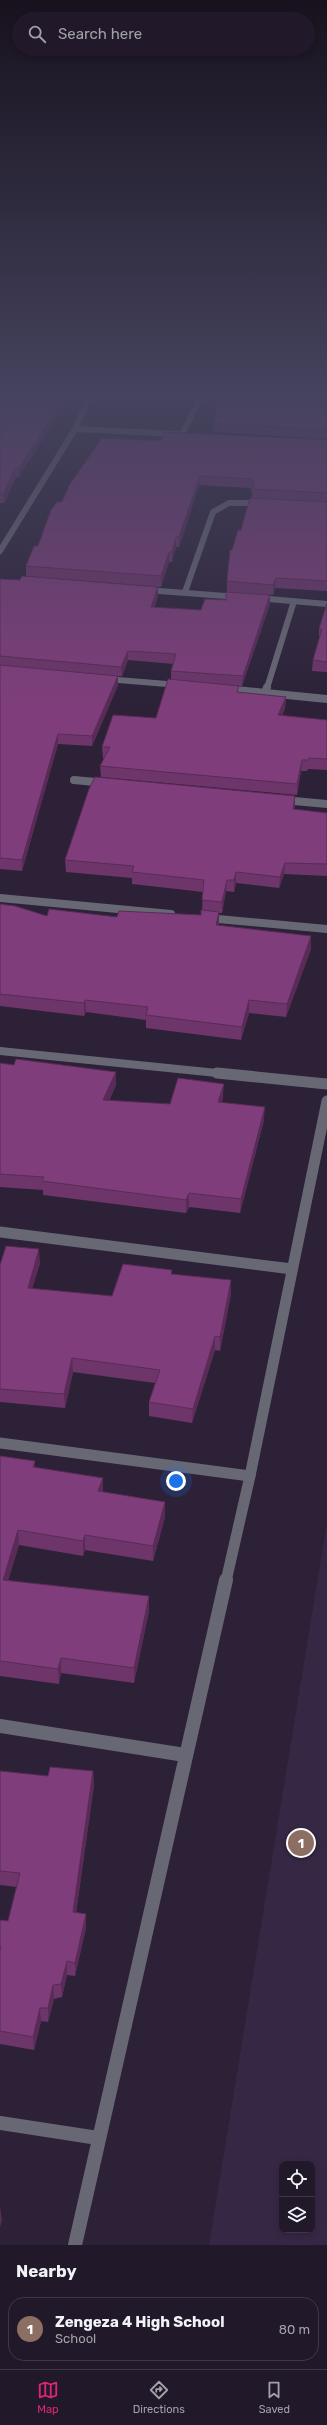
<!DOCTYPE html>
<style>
body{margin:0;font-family:Rubik,sans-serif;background:#292231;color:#f1f3f6}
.controls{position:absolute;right:12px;bottom:12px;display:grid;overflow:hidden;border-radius:8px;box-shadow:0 2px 6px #0003}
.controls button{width:36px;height:36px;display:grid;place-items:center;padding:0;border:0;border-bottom:1px solid #3e3846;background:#211929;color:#f1f3f6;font:20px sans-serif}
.you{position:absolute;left:176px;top:1481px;width:14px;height:14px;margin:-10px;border:3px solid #fff;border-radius:50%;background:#1a73e8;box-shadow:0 0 0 6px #1a73e833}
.badge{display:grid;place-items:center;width:26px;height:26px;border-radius:50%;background:#db2777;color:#fff;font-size:13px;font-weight:700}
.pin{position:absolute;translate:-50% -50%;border:2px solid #fff;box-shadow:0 1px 4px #0006}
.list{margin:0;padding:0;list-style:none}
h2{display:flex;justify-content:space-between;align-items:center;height:52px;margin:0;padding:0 16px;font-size:17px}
h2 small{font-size:13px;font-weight:400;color:#a2a0a8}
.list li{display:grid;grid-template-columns:26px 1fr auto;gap:12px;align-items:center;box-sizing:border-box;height:64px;margin:0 8px 8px;padding:0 8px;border:1px solid #3e3846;border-radius:16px}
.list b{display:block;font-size:15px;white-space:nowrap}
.list p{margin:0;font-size:13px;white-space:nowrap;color:#a2a0a8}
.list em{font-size:13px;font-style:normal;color:#a2a0a8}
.icon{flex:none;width:22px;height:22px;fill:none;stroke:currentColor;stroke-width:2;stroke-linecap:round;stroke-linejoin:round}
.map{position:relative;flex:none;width:327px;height:2245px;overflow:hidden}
.search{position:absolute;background:#211929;box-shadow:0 2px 6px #0003;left:12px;right:12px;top:12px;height:44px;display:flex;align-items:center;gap:10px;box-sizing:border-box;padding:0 14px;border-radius:22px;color:#a2a0a8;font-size:15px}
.sheet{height:124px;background:#211929}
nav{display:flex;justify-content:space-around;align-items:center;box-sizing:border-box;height:56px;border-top:1px solid #3e3846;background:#211929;font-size:11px;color:#a2a0a8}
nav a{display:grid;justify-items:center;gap:2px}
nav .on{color:#db2777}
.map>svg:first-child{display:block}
.built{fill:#362844;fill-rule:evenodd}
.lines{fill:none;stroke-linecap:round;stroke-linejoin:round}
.minor-far3{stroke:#686875;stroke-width:6}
.minor-far2{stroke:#686875;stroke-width:8}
.minor-far1{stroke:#686875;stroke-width:11}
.minor{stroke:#686875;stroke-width:14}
.wall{fill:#6d356a}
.shaded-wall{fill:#592b56}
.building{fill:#7f3e7b;stroke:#592b56}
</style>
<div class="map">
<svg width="327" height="2245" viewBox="0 0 327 2245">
<rect width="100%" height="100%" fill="#2c2137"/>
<path class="built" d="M 327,1522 L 327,2245 L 209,2245 ZM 282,2164 L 312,2164 L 312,2230 L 282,2230 Z"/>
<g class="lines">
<g class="minor-far3">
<path d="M 75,429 L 91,394"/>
<path d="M 182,434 L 203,393"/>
<path d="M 0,551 L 75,429 L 178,434"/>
<path d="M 146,590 L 239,597"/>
<path d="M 185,592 L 213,512 L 229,503 L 261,503"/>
<path d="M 257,598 L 327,604"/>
<path d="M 106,679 L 179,685"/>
<path d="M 267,688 L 294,601"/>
</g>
<g class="minor-far2">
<path d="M 225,689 L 327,699"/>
<path d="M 265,693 L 267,687"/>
<path d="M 74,780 L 106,783"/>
<path d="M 283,800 L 327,804"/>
<path d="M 0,898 L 171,914"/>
<path d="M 207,918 L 327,929"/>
<path d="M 0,1051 L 227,1074"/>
</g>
<g class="minor-far1">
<path d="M 217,1073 L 327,1084"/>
<path d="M 0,1232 L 292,1269"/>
<path d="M 0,1443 L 250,1476"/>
<path d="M 226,1581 L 250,1476 L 327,1101"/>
</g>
<g class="minor">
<path d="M 0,1726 L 185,1755"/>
<path d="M 0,2123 L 98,2138"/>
<path d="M 75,2245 L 226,1580"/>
</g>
</g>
<g class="wall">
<path d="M 0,393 L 72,393 L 19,477 L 16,477 L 4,503 L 0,503 Z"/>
<path d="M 327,393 L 327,439 L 214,432 L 214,423 Z"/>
<path d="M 327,440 L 327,591 L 275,588 L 273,595 L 227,592 L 227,581 L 232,550 L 241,530 L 252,498 L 252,491 L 251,491 L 251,488 L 199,485 L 184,532 L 179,547 L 176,547 L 172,562 L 169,562 L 161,587 L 26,576 L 26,566 L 38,546 L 62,502 L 160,441 Z"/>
<path d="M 0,579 L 158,587 L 158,596 L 154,608 L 201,610 L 270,604 L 242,686 L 211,684 L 239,692 L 286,697 L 285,708 L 282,716 L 327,720 L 327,770 L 308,769 L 307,771 L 301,771 L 297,795 L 101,777 L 100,766 L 104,758 L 103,758 L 102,747 L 156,718 L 171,680 L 171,671 L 174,664 L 128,660 L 122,676 L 118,676 L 118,685 L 92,746 L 58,744 L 22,871 L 0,869 Z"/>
<path d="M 327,603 L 327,672 L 312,671 L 313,660 L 319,639 L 319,629 Z"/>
<path d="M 295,807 L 294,809 L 327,813 L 327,876 L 284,874 L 279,888 L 236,883 L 234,892 L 226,891 L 222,913 L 219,913 L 219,925 L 311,936 L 311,949 L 286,1017 L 249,1013 L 241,1040 L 146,1028 L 146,1020 L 86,1012 L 84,1016 L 0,1006 L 0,904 L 47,916 L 117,917 L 201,915 L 202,910 L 203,892 L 132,884 L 132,878 L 66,872 L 65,860 Z"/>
<path d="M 0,1063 L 116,1085 L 109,1101 L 170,1104 L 223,1097 L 222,1102 L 264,1120 L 240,1213 L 189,1207 L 186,1213 L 43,1195 L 43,1190 L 0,1187 Z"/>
<path d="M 40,1263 L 32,1289 L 112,1296 L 172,1270 L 172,1274 L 231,1294 L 220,1351 L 215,1350 L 192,1423 L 149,1416 L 149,1402 L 155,1383 L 73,1372 L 65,1408 L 0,1402 L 0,1265 Z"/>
<path d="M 0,1456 L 35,1461 L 35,1468 L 103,1492 L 165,1502 L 165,1517 L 153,1561 L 85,1550 L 83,1556 L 19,1545 L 8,1580 L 149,1611 L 134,1683 L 61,1673 L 59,1684 L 0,1676 Z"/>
<path d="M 0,1771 L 48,1776 L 93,1771 L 94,1785 L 76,1913 L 86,1914 L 86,1928 L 75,1976 L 67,1975 L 62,1997 L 54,1999 L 48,2022 L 41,2021 L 34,2050 L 0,2044 L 0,1920 L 8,1921 L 17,1887 L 0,1885 Z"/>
</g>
<g class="shaded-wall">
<path d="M 67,393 L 72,393 L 19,477 L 19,468 Z"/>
<path d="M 15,468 L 16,477 L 4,503 L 3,494 Z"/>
<path d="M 200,476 L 199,485 L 184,532 L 179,547 L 179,537 Z"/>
<path d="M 176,537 L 176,547 L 172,562 L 172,552 Z"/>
<path d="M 169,552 L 169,562 L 161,587 L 161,576 Z"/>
<path d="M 276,578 L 275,588 L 273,595 L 273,585 Z"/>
<path d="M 158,587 L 158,596 L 151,617 L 151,607 Z"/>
<path d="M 270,595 L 270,604 L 242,686 L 243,676 Z"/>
<path d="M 128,651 L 128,660 L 122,676 L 121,667 Z"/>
<path d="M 118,676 L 118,685 L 92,746 L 92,736 Z"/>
<path d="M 286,697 L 285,708 L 277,726 L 278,715 Z"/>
<path d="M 58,734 L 58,744 L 22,871 L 22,860 Z"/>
<path d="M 302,760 L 301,771 L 297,795 L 297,784 Z"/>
<path d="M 295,796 L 295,807 L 292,820 L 293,809 Z"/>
<path d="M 285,863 L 284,874 L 279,888 L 280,877 Z"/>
<path d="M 236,872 L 236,883 L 234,892 L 234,880 Z"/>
<path d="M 227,880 L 226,891 L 222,913 L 222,902 Z"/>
<path d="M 219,912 L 219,925 L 216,937 L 216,925 Z"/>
<path d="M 311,936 L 311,949 L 286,1017 L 287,1004 Z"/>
<path d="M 85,1000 L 86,1012 L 84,1016 L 84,1003 Z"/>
<path d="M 249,1000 L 249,1013 L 241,1040 L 242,1027 Z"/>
<path d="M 116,1072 L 116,1085 L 103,1113 L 103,1100 Z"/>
<path d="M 224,1084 L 223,1097 L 218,1115 L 218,1102 Z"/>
<path d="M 265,1107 L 264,1120 L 240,1213 L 241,1199 Z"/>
<path d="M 189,1193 L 189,1207 L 186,1213 L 186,1200 Z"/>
<path d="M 39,1249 L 40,1263 L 28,1302 L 28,1288 Z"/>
<path d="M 231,1280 L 231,1294 L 220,1351 L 220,1337 Z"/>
<path d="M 215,1336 L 215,1350 L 192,1423 L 193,1409 Z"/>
<path d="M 72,1358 L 73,1372 L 65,1408 L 64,1394 Z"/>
<path d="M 35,1461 L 35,1475 L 33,1467 Z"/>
<path d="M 103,1478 L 103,1493 L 98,1491 Z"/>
<path d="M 165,1502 L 165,1517 L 153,1561 L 153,1546 Z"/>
<path d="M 18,1530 L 19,1545 L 4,1595 L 3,1580 Z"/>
<path d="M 85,1535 L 85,1550 L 83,1556 L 83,1541 Z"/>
<path d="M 149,1596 L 149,1611 L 134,1683 L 134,1668 Z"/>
<path d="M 61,1658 L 61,1673 L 59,1684 L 58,1669 Z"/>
<path d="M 93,1771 L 94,1785 L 74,1926 L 73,1912 Z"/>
<path d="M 86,1914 L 86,1928 L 75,1976 L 75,1963 Z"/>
<path d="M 67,1961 L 67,1975 L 62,1997 L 61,1984 Z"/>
<path d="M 53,1985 L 54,1999 L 48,2022 L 48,2008 Z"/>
<path d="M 40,2008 L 41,2021 L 34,2050 L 33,2037 Z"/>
<path d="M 0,2206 L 2,2220 L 0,2228 Z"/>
</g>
<g class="building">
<path d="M 0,393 L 67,393 L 19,468 L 15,468 L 3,494 L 0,494 Z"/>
<path d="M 219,393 L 327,393 L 327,430 L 214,423 Z"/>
<path d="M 165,432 L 327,440 L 327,493 L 252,489 L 254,482 L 251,481 L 252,479 L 200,476 L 184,522 L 179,537 L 176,537 L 172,552 L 169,552 L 161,576 L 26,566 L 34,546 L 38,546 L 51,510 L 57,502 L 62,502 L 70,484 L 102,438 L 160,441 Z"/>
<path d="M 250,498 L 327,502 L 327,581 L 276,578 L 273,585 L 227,581 L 230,550 L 232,550 L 238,530 L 241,530 Z"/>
<path d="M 22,576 L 158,587 L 151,607 L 201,610 L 205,599 L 226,600 L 226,592 L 270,595 L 243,676 L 171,671 L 176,654 L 128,651 L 121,667 L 0,656 L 0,579 L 20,580 Z"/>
<path d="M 327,603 L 327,662 L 313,660 L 322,629 L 319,629 Z"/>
<path d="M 0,665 L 118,676 L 92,736 L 58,734 L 22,860 L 0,858 Z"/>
<path d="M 168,679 L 239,686 L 237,692 L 286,697 L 278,715 L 327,720 L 327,759 L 309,758 L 308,760 L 302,760 L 297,784 L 100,766 L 110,747 L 102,747 L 113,715 L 156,718 Z"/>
<path d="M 95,777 L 295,796 L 293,809 L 327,813 L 327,864 L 285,863 L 280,877 L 236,872 L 234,880 L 227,880 L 222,902 L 202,900 L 204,880 L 132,872 L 134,866 L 65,860 L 89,789 Z"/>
<path d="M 0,904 L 15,906 L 47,916 L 49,909 L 117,917 L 119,911 L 201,915 L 201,910 L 219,912 L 216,925 L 311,936 L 287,1004 L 249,1000 L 242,1027 L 146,1015 L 148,1007 L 85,1000 L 84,1003 L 0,994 Z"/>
<path d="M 16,1059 L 116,1072 L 103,1100 L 170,1104 L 178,1078 L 224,1084 L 218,1102 L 265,1107 L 241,1199 L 189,1193 L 186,1200 L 42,1181 L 44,1177 L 0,1174 L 0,1063 L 14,1065 Z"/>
<path d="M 6,1246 L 39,1249 L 28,1288 L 112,1296 L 123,1264 L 172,1270 L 171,1274 L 231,1280 L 220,1337 L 215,1336 L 193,1409 L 149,1402 L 160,1370 L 72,1358 L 64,1394 L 0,1389 L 0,1265 Z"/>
<path d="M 0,1456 L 35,1461 L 33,1467 L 103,1478 L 98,1491 L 165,1502 L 153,1546 L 85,1535 L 83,1541 L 18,1530 L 3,1580 L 149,1596 L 134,1668 L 61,1658 L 58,1669 L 0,1661 Z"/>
<path d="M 50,1767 L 93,1771 L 73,1912 L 86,1914 L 75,1963 L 67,1961 L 61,1984 L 53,1985 L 48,2008 L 40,2008 L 33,2037 L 0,2031 L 0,1951 L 1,1947 L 0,1947 L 0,1920 L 8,1921 L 20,1873 L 0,1871 L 0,1771 L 48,1776 Z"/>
</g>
<linearGradient id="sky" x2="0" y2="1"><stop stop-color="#18121e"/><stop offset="0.56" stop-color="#45435e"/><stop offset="1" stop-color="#45435e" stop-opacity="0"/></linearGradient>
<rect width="327" height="707" fill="url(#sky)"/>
</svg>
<div class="controls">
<button><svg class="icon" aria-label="locate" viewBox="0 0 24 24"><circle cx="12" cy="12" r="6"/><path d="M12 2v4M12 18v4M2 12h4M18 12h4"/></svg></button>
<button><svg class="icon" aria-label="layers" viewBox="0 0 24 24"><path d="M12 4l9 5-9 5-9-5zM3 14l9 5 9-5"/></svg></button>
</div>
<div class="you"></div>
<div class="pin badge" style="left:301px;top:1843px;background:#8d6e63">1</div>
<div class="search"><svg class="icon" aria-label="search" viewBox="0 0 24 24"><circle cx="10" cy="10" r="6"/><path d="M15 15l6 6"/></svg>Search here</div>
</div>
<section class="sheet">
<h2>Nearby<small></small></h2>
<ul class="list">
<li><span class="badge" style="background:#8d6e63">1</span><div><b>Zengeza 4 High School</b><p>School</p></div><em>80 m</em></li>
</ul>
</section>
<nav>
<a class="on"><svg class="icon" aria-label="map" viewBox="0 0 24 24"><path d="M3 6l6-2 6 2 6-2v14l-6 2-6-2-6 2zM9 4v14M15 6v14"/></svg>Map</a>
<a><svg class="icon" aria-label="directions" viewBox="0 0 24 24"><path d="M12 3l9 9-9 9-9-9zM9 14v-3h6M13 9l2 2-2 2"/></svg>Directions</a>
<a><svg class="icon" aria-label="saved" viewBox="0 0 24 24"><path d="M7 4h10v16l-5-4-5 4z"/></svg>Saved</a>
</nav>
